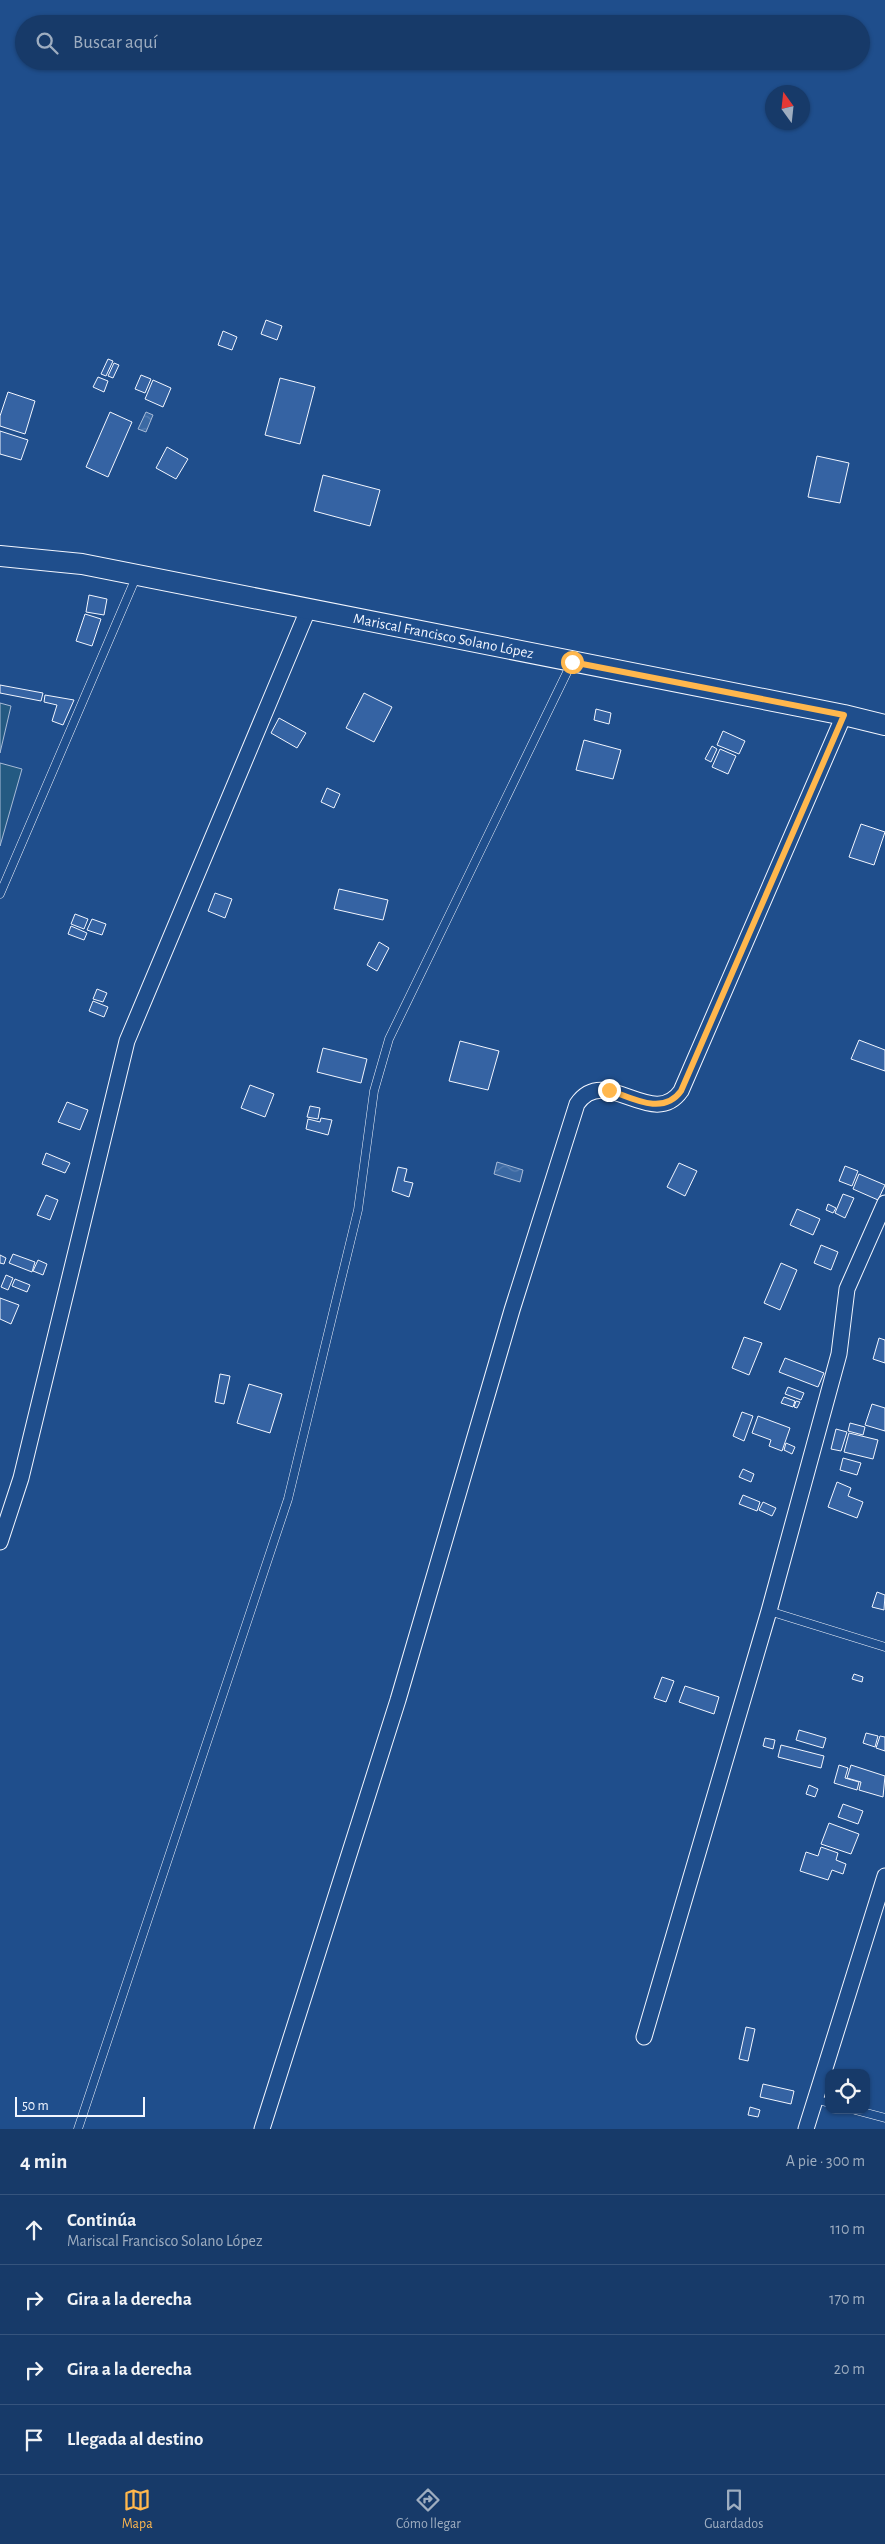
<!DOCTYPE html>
<html lang="es">
<meta charset="utf-8">
<style>
body{margin:0;font-family:"Alegreya Sans",sans-serif;background:#244571;color:#f1f3f6}
.controls{position:absolute;right:15px;bottom:15px;display:grid;overflow:hidden;border-radius:10px;box-shadow:0 1px 4px #0004}
.controls button{width:45px;height:45px;display:grid;place-items:center;padding:0;border:0;border-bottom:1px solid #36547d;background:#173a69;color:#f1f3f6;font:25px sans-serif}
.compass{position:absolute;left:765px;top:85px;width:45px;height:45px;border-radius:50%;background:#173a69;box-shadow:0 1px 4px #0004;rotate:345deg}
.scale{position:absolute;left:15px;bottom:12px;width:130px;box-sizing:border-box;padding-left:5px;border:2px solid #f2f6ff;border-top:0;font-size:14px;line-height:18px;white-space:nowrap;color:#f2f6ff;-webkit-text-stroke:4px #1f4e8c;paint-order:stroke}
.stop{position:absolute;width:15px;height:15px;margin:-11px;border:4px solid #ffb74d;border-radius:50%;background:#fff}
.stop.end{background:#ffb74d;border-color:#fff;box-shadow:0 1px 5px #0008}
.list{margin:0;padding:0;list-style:none}
h2{display:flex;justify-content:space-between;align-items:center;height:65px;margin:0;padding:0 20px;font-size:21px}
h2 small{font-size:16px;font-weight:400;color:#9eadc0}
.list li{display:grid;grid-template-columns:32px 1fr auto;gap:15px;align-items:center;box-sizing:border-box;height:70px;padding:0 20px;border-top:1px solid #36547d}
.list b{display:block;font-size:19px;white-space:nowrap}
.list p{margin:0;font-size:16px;white-space:nowrap;color:#9eadc0}
.list em{font-size:16px;font-style:normal;color:#9eadc0}
.icon{flex:none;width:28px;height:28px;fill:none;stroke:currentColor;stroke-width:2;stroke-linecap:round;stroke-linejoin:round}
.map{position:relative;flex:none;width:885px;height:2129px;overflow:hidden}
.search{position:absolute;background:#173a69;box-shadow:0 1px 4px #0004;left:15px;right:15px;top:15px;height:55px;display:flex;align-items:center;gap:12px;box-sizing:border-box;padding:0 18px;border-radius:28px;color:#9eadc0;font-size:19px}
.sheet{height:345px;background:#173a69}
nav{display:flex;justify-content:space-around;align-items:center;box-sizing:border-box;height:70px;border-top:1px solid #36547d;background:#173a69;font-size:14px;color:#9eadc0}
nav a{display:grid;justify-items:center;gap:2px}
nav .on{color:#ffb74d}
.map>svg:first-child{display:block}
.green{fill:#245a82;stroke:#a8bbd7}
.water{fill:url(#water-waves);stroke:#a8bbd7}
.building{fill:#3563a3;stroke:#f2f6ff}
.lines{fill:none;stroke-linecap:round;stroke-linejoin:round}
.service-casing{stroke:#f2f6ff;stroke-width:9}
.minor-casing{stroke:#f2f6ff;stroke-width:17}
.tertiary-casing{stroke:#f2f6ff;stroke-width:22}
.service{stroke:#1f4e8c;stroke-width:8}
.minor{stroke:#1f4e8c;stroke-width:15}
.tertiary{stroke:#1f4e8c;stroke-width:20}
.route{stroke:#ffb74d;stroke-width:6}
.labels{text-anchor:middle;stroke-width:4;stroke-linejoin:round;paint-order:stroke}
.street-label{font-size:15px;fill:#f2f6ff;stroke:#1f4e8c}
</style>
<div class="map">
<svg width="885" height="2129" viewBox="0 0 885 2129">
<defs>
<pattern id="water-waves" width="16" height="10" patternUnits="userSpaceOnUse" patternTransform="scale(1.25)"><rect width="16" height="10" fill="#3b69a3"/><path d="M0 5q4-4 8 0t8 0" fill="none" stroke="#587fb1"/></pattern>
</defs>
<rect width="100%" height="100%" fill="#1f4e8c"/>
<g class="green">
<path d="M 0,703 L 11,706 L 0,753 Z"/>
<path d="M 0,763 L 22,769 L 0,846 Z"/>
</g>
<g class="water">
<path d="M 146,412 L 153,415 L 146,432 L 138,429 Z"/>
<path d="M 497,1162 L 523,1170 L 520,1182 L 494,1174 Z"/>
</g>
<g class="building">
<path d="M 266,320 L 282,326 L 277,340 L 261,334 Z"/>
<path d="M 223,331 L 237,337 L 232,350 L 218,345 Z"/>
<path d="M 108,359 L 113,361 L 106,376 L 101,374 Z"/>
<path d="M 114,363 L 119,365 L 113,378 L 108,376 Z"/>
<path d="M 141,375 L 151,379 L 145,393 L 135,389 Z"/>
<path d="M 98,377 L 108,381 L 104,392 L 93,387 Z"/>
<path d="M 280,378 L 315,387 L 300,444 L 265,435 Z"/>
<path d="M 153,380 L 171,388 L 163,407 L 145,399 Z"/>
<path d="M 8,392 L 35,401 L 25,434 L 0,426 L 0,416 Z"/>
<path d="M 110,412 L 132,422 L 108,477 L 86,467 Z"/>
<path d="M 0,431 L 28,440 L 21,460 L 0,454 Z"/>
<path d="M 167,447 L 188,459 L 176,479 L 156,468 Z"/>
<path d="M 817,456 L 849,463 L 840,503 L 808,497 Z"/>
<path d="M 323,475 L 380,490 L 370,526 L 314,511 Z"/>
<path d="M 89,595 L 107,599 L 104,615 L 86,612 Z"/>
<path d="M 85,614 L 101,619 L 92,646 L 76,641 Z"/>
<path d="M 0,685 L 43,693 L 41,701 L 0,693 Z"/>
<path d="M 364,693 L 392,707 L 374,742 L 346,728 Z"/>
<path d="M 45,695 L 74,700 L 63,725 L 52,721 L 57,705 L 44,702 Z"/>
<path d="M 596,709 L 611,713 L 609,724 L 594,720 Z"/>
<path d="M 279,718 L 306,733 L 297,748 L 271,733 Z"/>
<path d="M 723,731 L 745,741 L 739,754 L 717,745 Z"/>
<path d="M 584,740 L 621,750 L 613,779 L 576,770 Z"/>
<path d="M 712,746 L 717,749 L 711,762 L 705,759 Z"/>
<path d="M 720,749 L 736,756 L 728,774 L 712,767 Z"/>
<path d="M 327,788 L 340,794 L 334,808 L 321,802 Z"/>
<path d="M 861,824 L 885,832 L 874,865 L 849,857 Z"/>
<path d="M 339,889 L 388,900 L 383,920 L 334,909 Z"/>
<path d="M 215,893 L 232,899 L 225,918 L 208,911 Z"/>
<path d="M 75,914 L 88,919 L 84,929 L 71,924 Z"/>
<path d="M 92,919 L 106,924 L 102,935 L 87,930 Z"/>
<path d="M 71,926 L 87,933 L 84,940 L 68,934 Z"/>
<path d="M 379,942 L 389,948 L 377,971 L 367,965 Z"/>
<path d="M 97,989 L 107,993 L 103,1002 L 93,999 Z"/>
<path d="M 93,1001 L 108,1007 L 104,1017 L 89,1011 Z"/>
<path d="M 859,1040 L 885,1050 L 885,1071 L 851,1059 Z"/>
<path d="M 460,1041 L 499,1051 L 488,1090 L 449,1081 Z"/>
<path d="M 323,1048 L 367,1059 L 361,1083 L 317,1072 Z"/>
<path d="M 250,1085 L 274,1094 L 265,1117 L 241,1108 Z"/>
<path d="M 67,1102 L 88,1110 L 80,1130 L 58,1122 Z"/>
<path d="M 310,1106 L 320,1108 L 318,1119 L 307,1117 Z"/>
<path d="M 321,1118 L 332,1120 L 328,1135 L 306,1129 L 308,1119 L 320,1122 Z"/>
<path d="M 46,1153 L 70,1163 L 65,1173 L 42,1164 Z"/>
<path d="M 679,1163 L 697,1171 L 685,1196 L 667,1187 Z"/>
<path d="M 845,1166 L 858,1171 L 852,1186 L 839,1181 Z"/>
<path d="M 398,1167 L 407,1169 L 404,1181 L 413,1183 L 409,1197 L 392,1191 Z"/>
<path d="M 859,1174 L 885,1185 L 878,1200 L 853,1189 Z"/>
<path d="M 843,1194 L 854,1198 L 845,1218 L 835,1213 Z"/>
<path d="M 46,1195 L 58,1200 L 50,1220 L 37,1215 Z"/>
<path d="M 828,1204 L 836,1208 L 833,1213 L 826,1210 Z"/>
<path d="M 797,1209 L 820,1219 L 813,1235 L 790,1225 Z"/>
<path d="M 821,1245 L 838,1252 L 831,1270 L 814,1263 Z"/>
<path d="M 13,1254 L 35,1262 L 32,1272 L 9,1263 Z"/>
<path d="M 0,1255 L 6,1258 L 4,1264 L 0,1263 Z"/>
<path d="M 38,1260 L 47,1264 L 43,1275 L 33,1271 Z"/>
<path d="M 781,1263 L 797,1270 L 780,1310 L 764,1303 Z"/>
<path d="M 6,1275 L 13,1278 L 8,1290 L 1,1287 Z"/>
<path d="M 15,1279 L 30,1285 L 27,1292 L 12,1286 Z"/>
<path d="M 0,1298 L 19,1305 L 11,1324 L 0,1319 Z"/>
<path d="M 744,1337 L 762,1343 L 749,1375 L 732,1368 Z"/>
<path d="M 879,1338 L 885,1340 L 885,1363 L 873,1359 Z"/>
<path d="M 785,1358 L 824,1373 L 818,1387 L 779,1372 Z"/>
<path d="M 220,1374 L 230,1376 L 224,1404 L 215,1402 Z"/>
<path d="M 249,1384 L 282,1394 L 270,1433 L 237,1423 Z"/>
<path d="M 788,1387 L 804,1393 L 801,1400 L 785,1394 Z"/>
<path d="M 784,1397 L 795,1401 L 793,1407 L 781,1403 Z"/>
<path d="M 796,1401 L 800,1402 L 797,1408 L 794,1407 Z"/>
<path d="M 872,1404 L 885,1408 L 885,1431 L 865,1425 Z"/>
<path d="M 742,1412 L 753,1416 L 744,1441 L 733,1436 Z"/>
<path d="M 758,1416 L 790,1428 L 782,1451 L 769,1446 L 771,1440 L 752,1433 Z"/>
<path d="M 850,1423 L 865,1427 L 863,1435 L 848,1431 Z"/>
<path d="M 836,1429 L 847,1432 L 841,1451 L 831,1449 Z"/>
<path d="M 849,1433 L 878,1440 L 873,1459 L 844,1452 Z"/>
<path d="M 786,1443 L 795,1447 L 792,1454 L 784,1450 Z"/>
<path d="M 843,1458 L 861,1463 L 857,1475 L 840,1470 Z"/>
<path d="M 743,1469 L 754,1474 L 751,1482 L 739,1477 Z"/>
<path d="M 837,1482 L 851,1488 L 848,1496 L 863,1502 L 857,1518 L 828,1507 Z"/>
<path d="M 743,1495 L 760,1502 L 757,1511 L 739,1504 Z"/>
<path d="M 763,1502 L 776,1508 L 772,1516 L 759,1510 Z"/>
<path d="M 877,1592 L 885,1595 L 884,1610 L 872,1607 Z"/>
<path d="M 854,1674 L 863,1677 L 862,1682 L 852,1679 Z"/>
<path d="M 662,1677 L 674,1681 L 666,1702 L 654,1698 Z"/>
<path d="M 685,1686 L 719,1697 L 714,1714 L 679,1702 Z"/>
<path d="M 799,1730 L 826,1738 L 823,1748 L 796,1740 Z"/>
<path d="M 866,1733 L 878,1736 L 875,1747 L 863,1743 Z"/>
<path d="M 880,1736 L 885,1737 L 885,1751 L 876,1748 Z"/>
<path d="M 765,1738 L 775,1740 L 773,1749 L 763,1746 Z"/>
<path d="M 781,1745 L 824,1756 L 821,1768 L 778,1757 Z"/>
<path d="M 839,1765 L 848,1768 L 845,1778 L 859,1782 L 857,1790 L 834,1783 Z"/>
<path d="M 851,1765 L 885,1776 L 883,1797 L 859,1790 L 861,1782 L 847,1778 Z"/>
<path d="M 809,1785 L 818,1789 L 815,1797 L 806,1794 Z"/>
<path d="M 843,1804 L 863,1811 L 858,1824 L 838,1817 Z"/>
<path d="M 829,1823 L 859,1834 L 851,1854 L 821,1844 Z"/>
<path d="M 821,1847 L 838,1853 L 836,1860 L 846,1864 L 843,1874 L 832,1870 L 828,1880 L 800,1871 L 806,1852 L 818,1856 Z"/>
<path d="M 746,2027 L 755,2029 L 748,2061 L 739,2059 Z"/>
<path d="M 763,2084 L 794,2091 L 791,2104 L 760,2097 Z"/>
<path d="M 750,2107 L 760,2110 L 758,2117 L 748,2115 Z"/>
</g>
<g class="lines">
<defs>
<g id="service">
<path d="M 0,894 L 137,575"/>
<path d="M 769,1611 L 885,1647"/>
<path d="M 815,2099 L 829,2103"/>
<path d="M 855,2110 L 885,2118"/>
<path d="M 78,2129 L 288,1499 L 358,1210 L 374,1091 L 389,1039 L 572,662"/>
</g>
<g id="minor">
<path d="M 0,1542 L 21,1478 L 127,1041 L 308,610"/>
<path d="M 644,2037 L 769,1611 L 839,1354 L 847,1289 L 885,1203"/>
<path d="M 262,2129 L 398,1700 L 512,1310 L 577,1104 C 605,1063 653,1131 681,1091 L 844,715"/>
<path d="M 806,2129 L 885,1876"/>
</g>
<g id="tertiary">
<path id="s1" d="M 0,556 L 82,564 L 844,715 L 885,725"/>
</g>
</defs>
<use href="#service" class="service-casing"/>
<use href="#minor" class="minor-casing"/>
<use href="#tertiary" class="tertiary-casing"/>
<use href="#service" class="service"/>
<use href="#minor" class="minor"/>
<use href="#tertiary" class="tertiary"/>
</g>
<g class="lines">
<path class="route" d="M 572,662 L 844,715 L 681,1091 C 663,1116 632,1098 609,1090"/>
</g>
<g class="labels">
<g class="street-label">
<text dy="5" stroke="none"><textPath href="#s1" startOffset="451">Mariscal Francisco Solano López</textPath></text>
</g>
</g>
</svg>
<div class="controls">
<button><svg class="icon" aria-label="locate" viewBox="0 0 24 24"><circle cx="12" cy="12" r="6"/><path d="M12 2v4M12 18v4M2 12h4M18 12h4"/></svg></button>
</div>
<svg class="compass" viewBox="-18 -18 36 36"><path d="M0-13l5 13h-10z" fill="#e53935"/><path d="M0 13l5-13h-10z" fill="#9eadc0"/></svg>
<div class="scale">50 m</div>
<div class="stop" style="left:572px;top:662px"></div>
<div class="stop end" style="left:609px;top:1090px"></div>
<div class="search"><svg class="icon" aria-label="search" viewBox="0 0 24 24"><circle cx="10" cy="10" r="6"/><path d="M15 15l6 6"/></svg>Buscar aquí</div>
</div>
<section class="sheet">
<h2>4 min<small>A pie · 300 m</small></h2>
<ul class="list">
<li><svg class="icon" aria-label="ahead" viewBox="0 0 24 24"><path d="M12 20V5M6 11l6-6 6 6"/></svg><div><b>Continúa</b><p>Mariscal Francisco Solano López</p></div><em>110 m</em></li>
<li><svg class="icon" aria-label="right" viewBox="0 0 24 24"><path d="M7 20v-9h11M14 6l5 5-5 5"/></svg><div><b>Gira a la derecha</b></div><em>170 m</em></li>
<li><svg class="icon" aria-label="right" viewBox="0 0 24 24"><path d="M7 20v-9h11M14 6l5 5-5 5"/></svg><div><b>Gira a la derecha</b></div><em>20 m</em></li>
<li><svg class="icon" aria-label="arrive" viewBox="0 0 24 24"><path d="M6 21V4h12l-3 4 3 4H6"/></svg><div><b>Llegada al destino</b></div></li>
</ul>
</section>
<nav>
<a class="on"><svg class="icon" aria-label="map" viewBox="0 0 24 24"><path d="M3 6l6-2 6 2 6-2v14l-6 2-6-2-6 2zM9 4v14M15 6v14"/></svg>Mapa</a>
<a><svg class="icon" aria-label="directions" viewBox="0 0 24 24"><path d="M12 3l9 9-9 9-9-9zM9 14v-3h6M13 9l2 2-2 2"/></svg>Cómo llegar</a>
<a><svg class="icon" aria-label="saved" viewBox="0 0 24 24"><path d="M7 4h10v16l-5-4-5 4z"/></svg>Guardados</a>
</nav>
